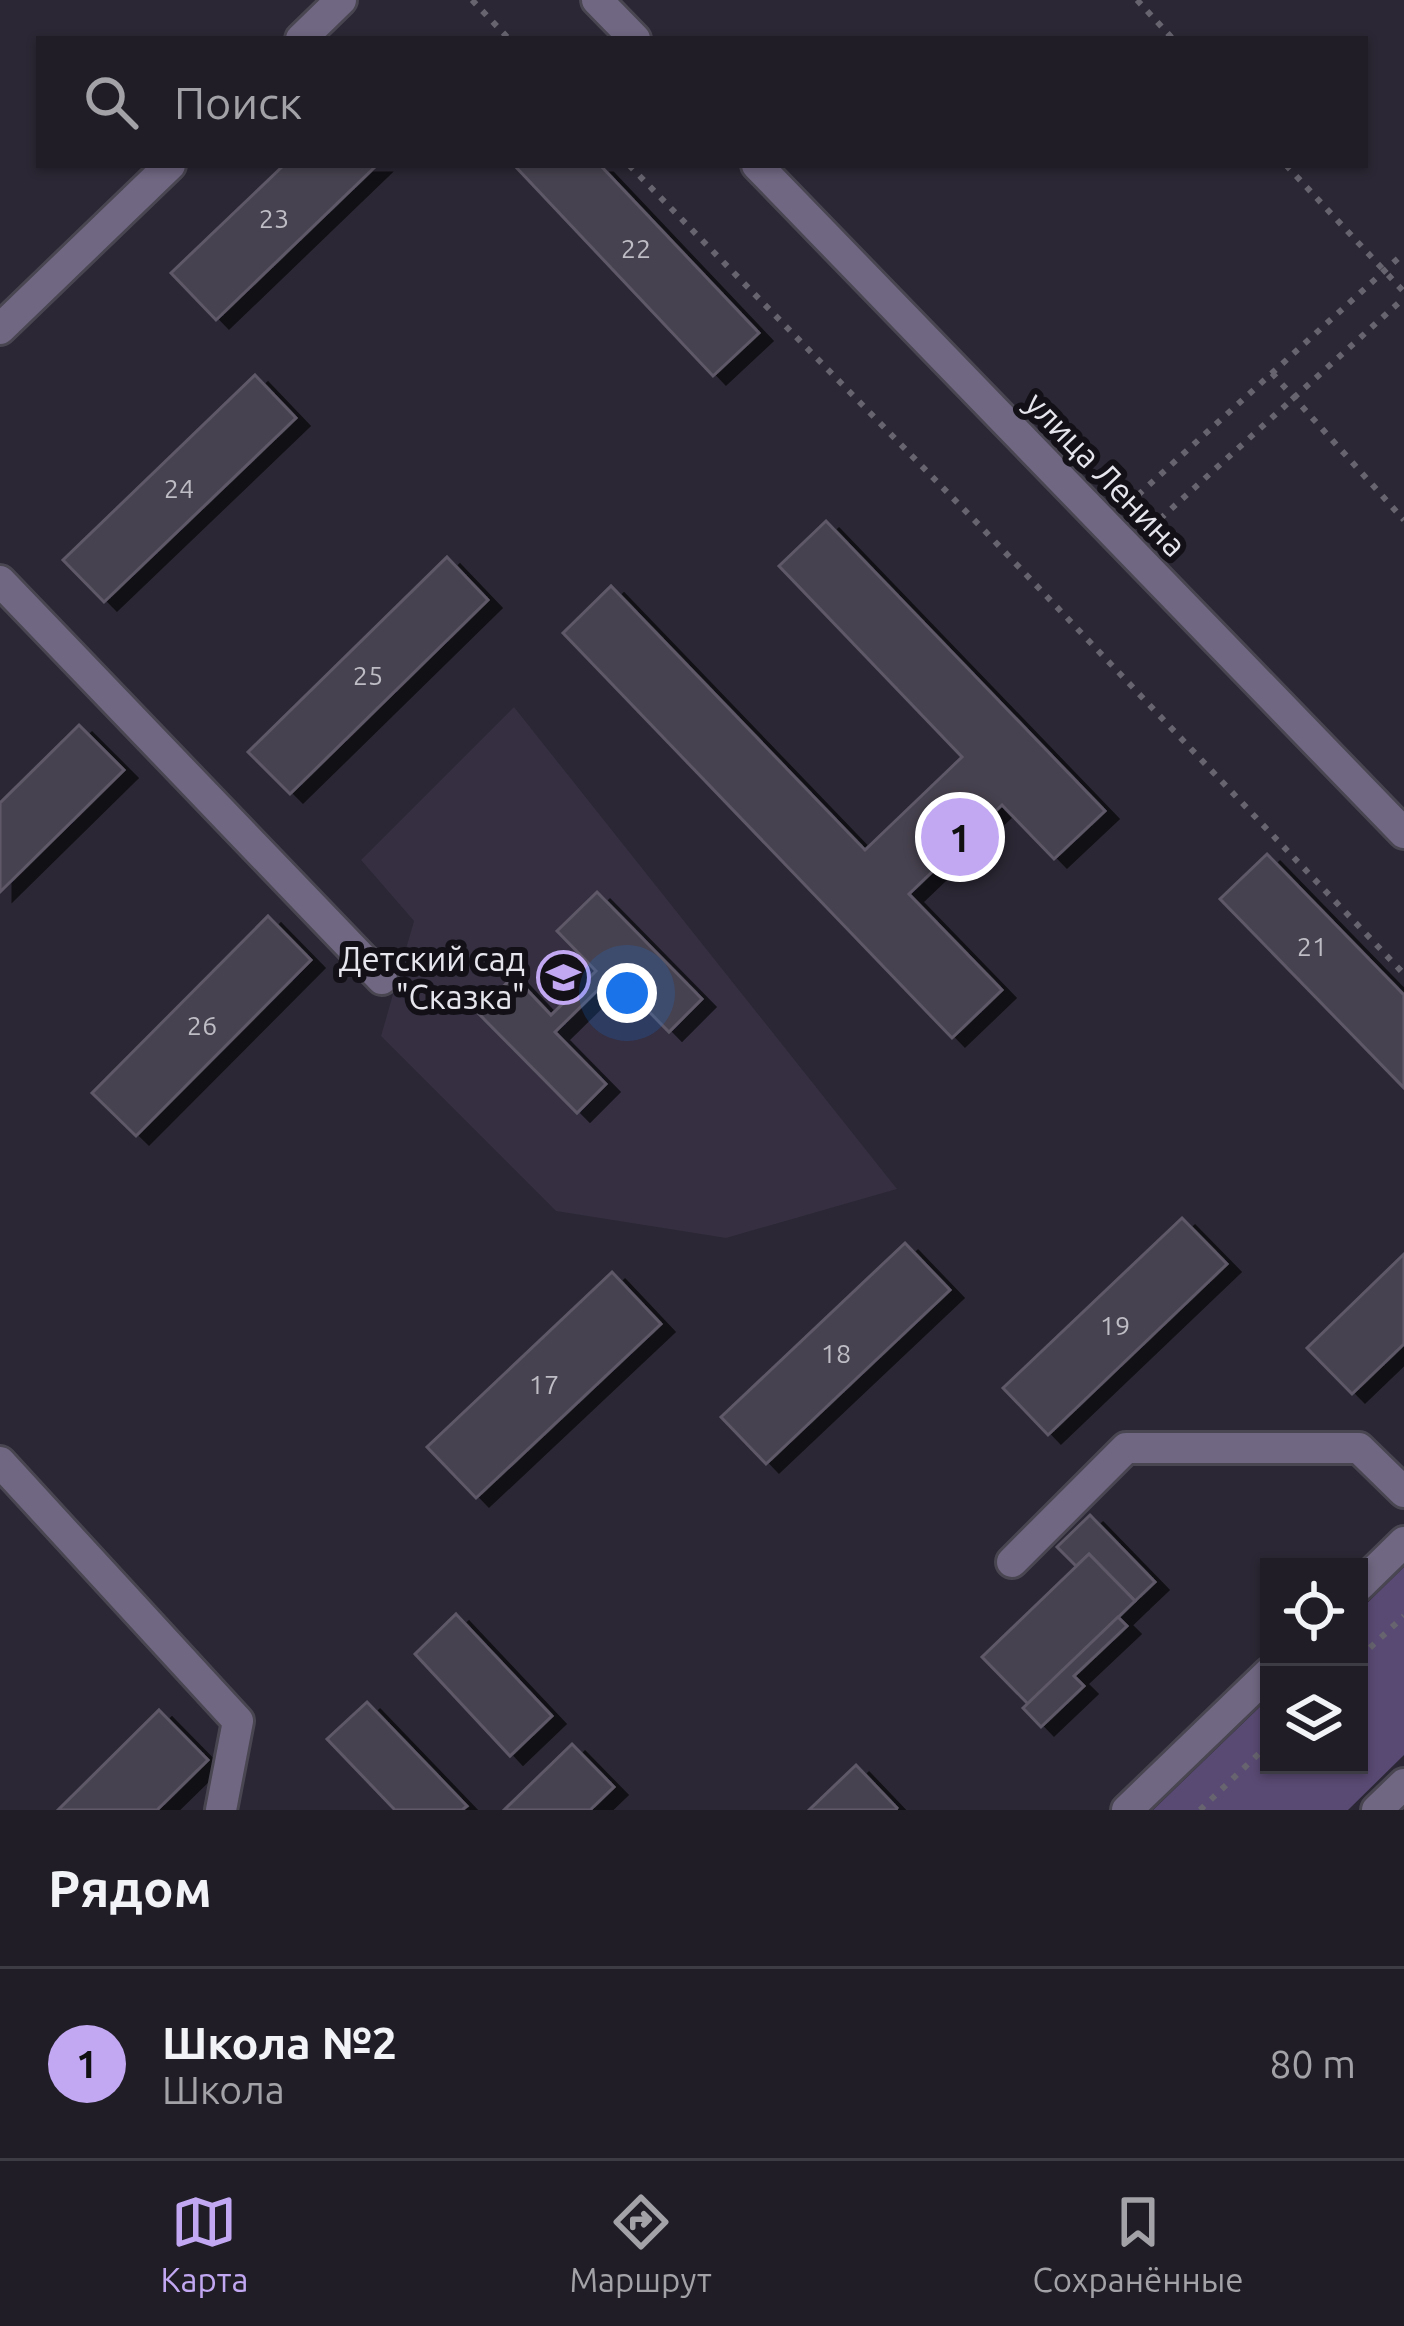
<!DOCTYPE html>
<html lang="ru">
<meta charset="utf-8">
<style>
body{margin:0;font-family:Ubuntu,sans-serif;background:#2d2a33;color:#f1f3f6}
.controls{position:absolute;right:36px;bottom:36px;display:grid;overflow:hidden;border-radius:0px;box-shadow:0 3px 9px #0004}
.controls button{width:108px;height:108px;display:grid;place-items:center;padding:0;border:0;border-bottom:3px solid #3d3b44;background:#201d27;color:#f1f3f6;font:60px sans-serif}
.you{position:absolute;left:627px;top:993px;width:42px;height:42px;margin:-30px;border:9px solid #fff;border-radius:50%;background:#1a73e8;box-shadow:0 0 0 18px #1a73e833}
.badge{display:grid;place-items:center;width:78px;height:78px;border-radius:50%;background:#c2a8f3;color:#111;font-size:39px;font-weight:700}
.pin{position:absolute;translate:-50% -50%;border:6px solid #fff;box-shadow:0 3px 12px #0006}
.list{margin:0;padding:0;list-style:none}
h2{display:flex;justify-content:space-between;align-items:center;height:156px;margin:0;padding:0 48px;font-size:51px}
h2 small{font-size:39px;font-weight:400;color:#a2a2a7}
.list li{display:grid;grid-template-columns:78px 1fr auto;gap:36px;align-items:center;box-sizing:border-box;height:192px;padding:0 48px;border-top:3px solid #3d3b44}
.list b{display:block;font-size:45px;white-space:nowrap}
.list p{margin:0;font-size:39px;white-space:nowrap;color:#a2a2a7}
.list em{font-size:39px;font-style:normal;color:#a2a2a7}
.icon{flex:none;width:66px;height:66px;fill:none;stroke:currentColor;stroke-width:2;stroke-linecap:round;stroke-linejoin:round}
.map{position:relative;flex:none;width:1404px;height:1810px;overflow:hidden}
.search{position:absolute;background:#201d27;box-shadow:0 3px 9px #0004;left:36px;right:36px;top:36px;height:132px;display:flex;align-items:center;gap:30px;box-sizing:border-box;padding:0 42px;border-radius:0px;color:#a2a2a7;font-size:45px}
.sheet{height:348px;background:#201d27}
nav{display:flex;justify-content:space-around;align-items:center;box-sizing:border-box;height:168px;border-top:3px solid #3d3b44;background:#201d27;font-size:33px;color:#a2a2a7}
nav a{display:grid;justify-items:center;gap:6px}
nav .on{color:#c2a8f3}
.map>svg:first-child{display:block}
.built{fill:#352f41}
.green{fill:#594a73}
.building{fill:#474350;stroke:#5e5967;stroke-width:3;filter:url(#shadow)}
.lines{fill:none;stroke-linecap:round;stroke-linejoin:round}
.minor-casing{stroke:#494551;stroke-width:36}
.path{stroke:#67646f;stroke-width:6;stroke-dasharray:6 9;stroke-linecap:butt}
.minor{stroke:#706782;stroke-width:30}
.labels{text-anchor:middle;stroke-width:12;stroke-linejoin:round;paint-order:stroke}
.number-label{font-size:27px;fill:#bebcc5}
.street-label{font-size:33px;fill:#e6e4ec;stroke:#131117}
.poi-label{font-size:33px;fill:#e6e4ec;stroke:#131117;text-anchor:end}
</style>
<div class="map">
<svg width="1404" height="1810" viewBox="0 0 1404 1810">
<defs>
<filter id="shadow"><feDropShadow dx="13" dy="8" stdDeviation="0" flood-color="#0009"/></filter>
</defs>
<rect width="100%" height="100%" fill="#2b2734"/>
<path class="built" d="M 514,707 L 897,1189 L 726,1238 L 556,1211 L 381,1036 L 414,921 L 361,860 Z"/>
<path class="green" d="M 1404,1567 L 1404,1755 L 1348,1810 L 1153,1810 L 1269,1698 L 1269,1765 L 1359,1765 L 1359,1611 Z"/>
<g class="building">
<path d="M 284,165 L 377,165 L 216,320 L 171,273 Z"/>
<path d="M 514,165 L 600,165 L 759,333 L 713,376 Z"/>
<path d="M 255,375 L 296,418 L 104,602 L 63,560 Z"/>
<path d="M 826,521 L 1105,811 L 1054,859 L 1002,805 L 909,894 L 1002,990 L 952,1038 L 563,633 L 611,586 L 865,850 L 962,757 L 779,566 Z"/>
<path d="M 447,557 L 488,600 L 290,794 L 248,752 Z"/>
<path d="M 79,725 L 124,770 L 0,892 L 0,803 Z"/>
<path d="M 1267,854 L 1404,995 L 1404,1088 L 1220,899 Z"/>
<path d="M 597,892 L 702,999 L 669,1032 L 613,975 L 555,1032 L 606,1084 L 577,1113 L 477,1012 L 514,976 L 551,1015 L 596,971 L 557,931 Z"/>
<path d="M 268,916 L 311,960 L 136,1136 L 92,1093 Z"/>
<path d="M 1182,1218 L 1227,1264 L 1048,1435 L 1003,1388 Z"/>
<path d="M 905,1243 L 950,1290 L 766,1464 L 721,1417 Z"/>
<path d="M 1404,1254 L 1404,1344 L 1352,1394 L 1307,1348 Z"/>
<path d="M 612,1272 L 661,1324 L 476,1498 L 427,1447 Z"/>
<path d="M 1090,1515 L 1155,1582 L 1135,1601 L 1089,1554 L 1076,1566 L 1057,1547 Z"/>
<path d="M 1089,1554 L 1135,1601 L 1028,1704 L 982,1657 Z"/>
<path d="M 456,1614 L 552,1716 L 510,1756 L 415,1654 Z"/>
<path d="M 1118,1617 L 1127,1626 L 1074,1676 L 1084,1686 L 1041,1727 L 1023,1708 Z"/>
<path d="M 367,1702 L 467,1806 L 462,1810 L 395,1810 L 327,1739 Z"/>
<path d="M 159,1710 L 208,1760 L 157,1810 L 58,1810 Z"/>
<path d="M 572,1744 L 614,1787 L 590,1810 L 504,1810 Z"/>
<path d="M 856,1765 L 897,1808 L 896,1810 L 809,1810 Z"/>
</g>
<g class="lines">
<defs>
<g id="minor">
<path d="M 597,0 L 635,39"/>
<path d="M 301,39 L 341,0"/>
<path d="M 757,165 L 1404,833"/>
<path d="M 0,329 L 170,165"/>
<path d="M 0,581 L 382,979"/>
<path d="M 0,1462 L 238,1721 L 221,1810"/>
<path d="M 1012,1562 L 1126,1448 L 1359,1448 L 1404,1492"/>
<path d="M 1359,1586 L 1404,1542"/>
<path d="M 1127,1810 L 1269,1673"/>
<path d="M 1377,1810 L 1404,1784"/>
</g>
</defs>
<use href="#minor" class="minor-casing"/>
<g class="path">
<path d="M 472,0 L 509,39"/>
<path d="M 1137,0 L 1173,39"/>
<path d="M 629,165 L 983,529 L 1404,974"/>
<path d="M 1286,165 L 1404,292"/>
<path d="M 1272,373 L 1404,520"/>
<path d="M 1127,505 L 1404,253"/>
<path d="M 1149,529 L 1404,298"/>
<path d="M 1359,1658 L 1404,1616"/>
<path d="M 1200,1810 L 1269,1744"/>
</g>
<use href="#minor" class="minor"/>
</g>
<defs>
<symbol id="school-ring" viewBox="-11 -11 22 22"><circle r="9.5" fill="#131117" stroke="#c2a8f3" stroke-width="1.5"/><path d="M0-5L7-2L0 1L-7-2ZM-4 1L0 2.5L4 1V4Q0 6-4 4Z" fill="#c2a8f3"/></symbol>
</defs>
<g fill-rule="evenodd">
<use href="#school-ring" x="534" y="948" width="59" height="59"/>
</g>
<g class="labels">
<g class="number-label">
<text x="274" y="228">23</text>
<text x="636" y="258">22</text>
<text x="179" y="498">24</text>
<text x="368" y="685">25</text>
<text x="1312" y="956">21</text>
<text x="202" y="1035">26</text>
<text x="1115" y="1335">19</text>
<text x="836" y="1363">18</text>
<text x="544" y="1394">17</text>
</g>
<g class="street-label">
<text transform="translate(1106 474) rotate(46)" y="12">улица Ленина</text>
</g>
<g class="poi-label">
<text x="525" y="971">Детский сад<tspan x="525" dy="38">"Сказка"</tspan></text>
</g>
</g>
</svg>
<div class="controls">
<button><svg class="icon" aria-label="locate" viewBox="0 0 24 24"><circle cx="12" cy="12" r="6"/><path d="M12 2v4M12 18v4M2 12h4M18 12h4"/></svg></button>
<button><svg class="icon" aria-label="layers" viewBox="0 0 24 24"><path d="M12 4l9 5-9 5-9-5zM3 14l9 5 9-5"/></svg></button>
</div>
<div class="you"></div>
<div class="pin badge" style="left:960px;top:837px">1</div>
<div class="search"><svg class="icon" aria-label="search" viewBox="0 0 24 24"><circle cx="10" cy="10" r="6"/><path d="M15 15l6 6"/></svg>Поиск</div>
</div>
<section class="sheet">
<h2>Рядом<small></small></h2>
<ul class="list">
<li><span class="badge">1</span><div><b>Школа №2</b><p>Школа</p></div><em>80 m</em></li>
</ul>
</section>
<nav>
<a class="on"><svg class="icon" aria-label="map" viewBox="0 0 24 24"><path d="M3 6l6-2 6 2 6-2v14l-6 2-6-2-6 2zM9 4v14M15 6v14"/></svg>Карта</a>
<a><svg class="icon" aria-label="directions" viewBox="0 0 24 24"><path d="M12 3l9 9-9 9-9-9zM9 14v-3h6M13 9l2 2-2 2"/></svg>Маршрут</a>
<a><svg class="icon" aria-label="saved" viewBox="0 0 24 24"><path d="M7 4h10v16l-5-4-5 4z"/></svg>Сохранённые</a>
</nav>
